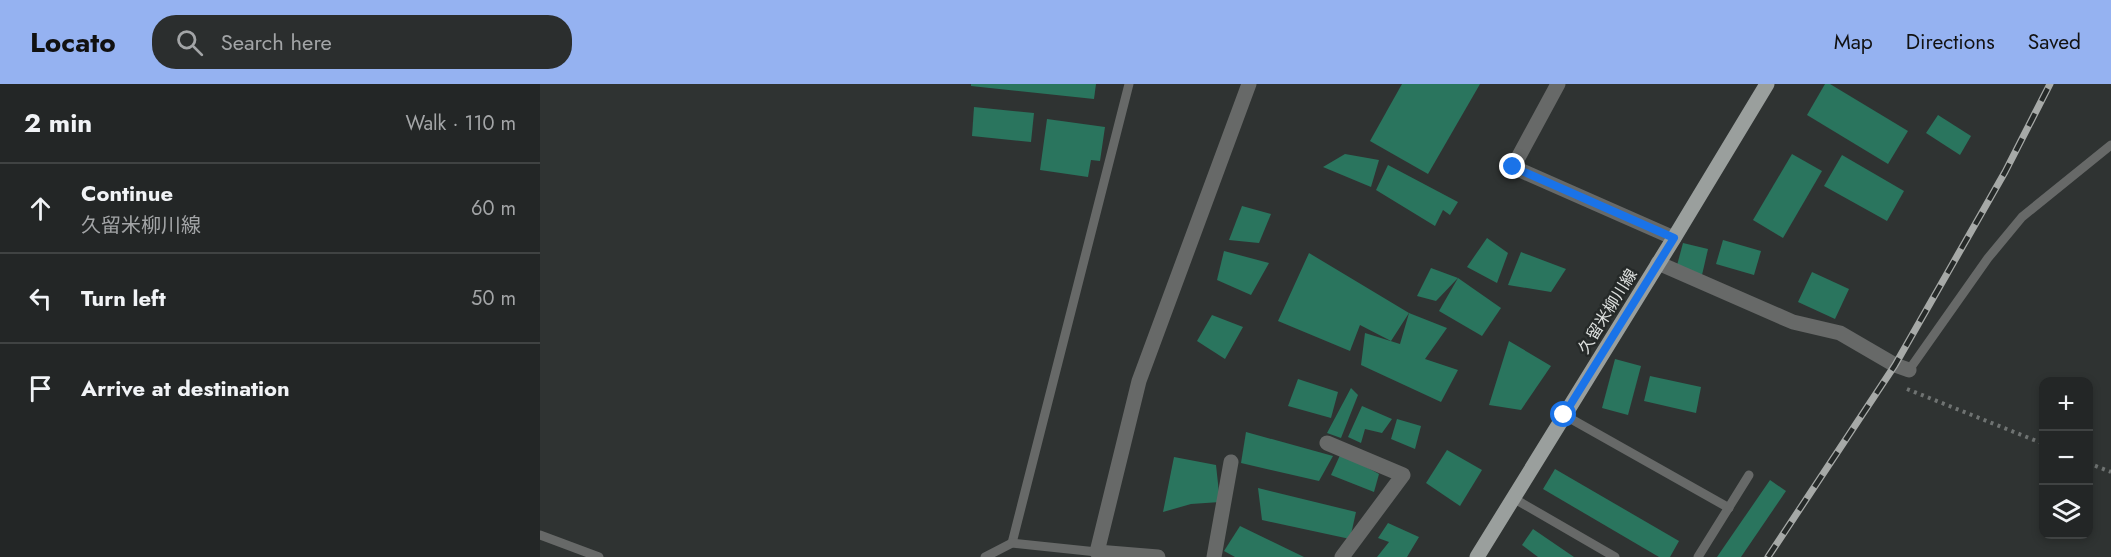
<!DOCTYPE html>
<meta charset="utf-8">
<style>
body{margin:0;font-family:Jost,"Noto Sans JP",sans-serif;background:#2b2e2e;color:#f1f3f6}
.controls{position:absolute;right:18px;bottom:18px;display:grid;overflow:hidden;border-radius:12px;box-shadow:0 3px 9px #0003}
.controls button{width:54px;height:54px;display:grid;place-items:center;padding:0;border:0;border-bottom:2px solid #404343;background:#232626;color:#f1f3f6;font:30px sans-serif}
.stop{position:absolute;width:18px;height:18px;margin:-14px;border:4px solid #1a73e8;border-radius:50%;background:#fff}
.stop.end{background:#1a73e8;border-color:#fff;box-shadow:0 2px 6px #0008}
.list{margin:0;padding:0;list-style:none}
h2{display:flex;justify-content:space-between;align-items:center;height:78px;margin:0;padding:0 24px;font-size:26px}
h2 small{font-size:20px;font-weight:400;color:#a3a5a7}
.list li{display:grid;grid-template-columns:39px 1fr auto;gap:18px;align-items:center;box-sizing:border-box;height:90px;padding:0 24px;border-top:2px solid #404343}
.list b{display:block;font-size:22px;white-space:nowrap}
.list p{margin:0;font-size:20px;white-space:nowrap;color:#a3a5a7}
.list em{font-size:20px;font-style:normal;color:#a3a5a7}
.icon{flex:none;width:33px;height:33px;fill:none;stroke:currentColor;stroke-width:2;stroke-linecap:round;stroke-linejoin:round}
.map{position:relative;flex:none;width:1571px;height:473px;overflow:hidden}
header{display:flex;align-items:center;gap:36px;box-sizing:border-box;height:84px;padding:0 30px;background:#95b2f1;color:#111}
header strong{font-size:28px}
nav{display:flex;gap:33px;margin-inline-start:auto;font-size:21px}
.search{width:420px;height:54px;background:#2b2e2e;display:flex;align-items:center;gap:15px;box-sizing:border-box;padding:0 21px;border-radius:24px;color:#a3a5a7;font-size:22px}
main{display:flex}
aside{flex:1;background:#232626}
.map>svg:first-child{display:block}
.building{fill:#2a755e}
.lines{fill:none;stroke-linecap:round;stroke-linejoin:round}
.path{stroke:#6f7372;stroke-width:4;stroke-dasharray:3 4.5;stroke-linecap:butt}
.service{stroke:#676968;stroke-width:9}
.minor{stroke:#676968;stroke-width:15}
.primary{stroke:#9a9f9d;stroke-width:15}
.rail-casing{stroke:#a6a9a7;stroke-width:7}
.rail{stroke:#252928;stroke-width:4.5;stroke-dasharray:14;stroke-linecap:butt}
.route{stroke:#1a73e8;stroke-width:8}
.labels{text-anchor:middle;stroke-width:5;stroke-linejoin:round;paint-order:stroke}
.street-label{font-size:16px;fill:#dfe2e0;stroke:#252928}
</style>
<header>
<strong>Locato</strong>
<div class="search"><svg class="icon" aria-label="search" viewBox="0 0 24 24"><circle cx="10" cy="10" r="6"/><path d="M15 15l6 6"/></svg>Search here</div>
<nav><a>Map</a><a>Directions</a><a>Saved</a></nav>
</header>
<main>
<aside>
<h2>2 min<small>Walk · 110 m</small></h2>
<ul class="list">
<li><svg class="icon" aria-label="ahead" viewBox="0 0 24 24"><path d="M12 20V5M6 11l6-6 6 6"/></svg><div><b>Continue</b><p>久留米柳川線</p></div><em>60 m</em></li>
<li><svg class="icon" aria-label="left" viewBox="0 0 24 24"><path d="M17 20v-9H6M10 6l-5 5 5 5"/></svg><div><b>Turn left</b></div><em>50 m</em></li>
<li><svg class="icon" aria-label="arrive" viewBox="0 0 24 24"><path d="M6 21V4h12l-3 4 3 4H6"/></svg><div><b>Arrive at destination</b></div></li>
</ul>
</aside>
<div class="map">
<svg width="1571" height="473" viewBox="0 0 1571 473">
<rect width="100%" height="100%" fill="#2f3332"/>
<g class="building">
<path d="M 431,0 L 556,0 L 554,15 L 431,2 Z"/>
<path d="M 862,0 L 940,0 L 888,90 L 830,57 Z"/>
<path d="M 1285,0 L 1290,0 L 1368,47 L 1348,80 L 1267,31 Z"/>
<path d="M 434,23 L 494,29 L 491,58 L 432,52 Z"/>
<path d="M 1398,31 L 1431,52 L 1420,71 L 1386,49 Z"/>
<path d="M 507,35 L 565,43 L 560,77 L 551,76 L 548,93 L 500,86 Z"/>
<path d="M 805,70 L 839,76 L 831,103 L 783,83 Z"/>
<path d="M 1252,70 L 1282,87 L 1243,154 L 1213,136 Z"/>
<path d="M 1302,71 L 1364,107 L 1347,137 L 1284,102 Z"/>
<path d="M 848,81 L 918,118 L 910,131 L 903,126 L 895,142 L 836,106 Z"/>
<path d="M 702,122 L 731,130 L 719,159 L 689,156 Z"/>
<path d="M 947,154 L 968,169 L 957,199 L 927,183 Z"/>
<path d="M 1183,156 L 1221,167 L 1214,191 L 1176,180 Z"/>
<path d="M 1143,159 L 1168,165 L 1162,191 L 1136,185 Z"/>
<path d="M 684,167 L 729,179 L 711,211 L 677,196 Z"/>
<path d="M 981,168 L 1026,185 L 1011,208 L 968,201 Z"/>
<path d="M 769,169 L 869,229 L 851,257 L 820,241 L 810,267 L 738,237 Z"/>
<path d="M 891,184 L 918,194 L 896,217 L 877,212 Z"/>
<path d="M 1272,188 L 1309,205 L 1295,235 L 1258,218 Z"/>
<path d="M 918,194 L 961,224 L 942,252 L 899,227 Z"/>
<path d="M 869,229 L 907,244 L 885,275 L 918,286 L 901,318 L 821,281 L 825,249 L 860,260 Z"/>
<path d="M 672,231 L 703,243 L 685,275 L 657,257 Z"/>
<path d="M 969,257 L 1011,282 L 981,326 L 949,321 Z"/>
<path d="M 1075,275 L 1101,282 L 1088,331 L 1062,324 Z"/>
<path d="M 1110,292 L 1161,303 L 1156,329 L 1104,317 Z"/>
<path d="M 758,295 L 798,308 L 791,334 L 748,322 Z"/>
<path d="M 811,304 L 818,311 L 801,354 L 787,349 Z"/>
<path d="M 822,322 L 852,335 L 842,349 L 825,345 L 821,359 L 808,353 Z"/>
<path d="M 857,335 L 881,342 L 875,365 L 851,355 Z"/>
<path d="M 706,348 L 793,372 L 779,397 L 701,379 Z"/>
<path d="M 907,366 L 942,386 L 920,422 L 886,399 Z"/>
<path d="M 801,369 L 839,390 L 834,408 L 791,391 Z"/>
<path d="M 634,373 L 676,381 L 680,418 L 651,420 L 623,428 Z"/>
<path d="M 1015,385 L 1139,457 L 1130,473 L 1119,473 L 1003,405 Z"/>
<path d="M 1230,396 L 1246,407 L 1201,473 L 1177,473 Z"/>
<path d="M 718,404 L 816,428 L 810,455 L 722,436 Z"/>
<path d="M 848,439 L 879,453 L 867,473 L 837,473 L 849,458 L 838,454 Z"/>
<path d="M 700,442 L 764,473 L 695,473 L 684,467 Z"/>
<path d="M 993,445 L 1034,473 L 998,473 L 982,461 Z"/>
</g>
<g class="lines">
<g class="path">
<path d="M 1367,305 L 1504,360"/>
<path d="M 1548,379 L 1571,388"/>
</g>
<g class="service">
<path d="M 1369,286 L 1448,174 L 1482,133 L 1571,61"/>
<path d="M 1024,331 L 1189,424"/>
<path d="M 973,414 L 1075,473"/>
<path d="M 0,451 L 59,473"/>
<path d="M 472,459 L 589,0"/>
<path d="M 445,473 L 472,459 L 557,468"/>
<path d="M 1158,473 L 1209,391"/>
</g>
<g class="minor">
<path d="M 1018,0 L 973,83 L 1134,154"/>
<path d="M 1118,179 L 1253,238 L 1300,249 L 1355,281 L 1369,286"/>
<path d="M 787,359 L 863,391 L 802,473"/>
<path d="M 618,473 L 557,468 L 599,297 L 709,0"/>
<path d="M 674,473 L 691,378"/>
</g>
<path class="primary" d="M 937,473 L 1134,154 L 1227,0"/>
<defs>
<path id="rail" d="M 1228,473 L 1355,281 L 1465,88 L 1510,0"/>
</defs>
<use href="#rail" class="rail-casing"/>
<use href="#rail" class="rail"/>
</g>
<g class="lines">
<path class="route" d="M 973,83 L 1134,154 L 1024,331"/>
</g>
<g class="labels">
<g class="street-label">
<text transform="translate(1067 227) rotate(-58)" y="6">久留米柳川線</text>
</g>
</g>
</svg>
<div class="controls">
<button>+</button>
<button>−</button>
<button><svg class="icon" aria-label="layers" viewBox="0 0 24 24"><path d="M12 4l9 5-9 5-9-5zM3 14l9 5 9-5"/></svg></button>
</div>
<div class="stop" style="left:1024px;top:331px"></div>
<div class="stop end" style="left:973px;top:83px"></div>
</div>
</main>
